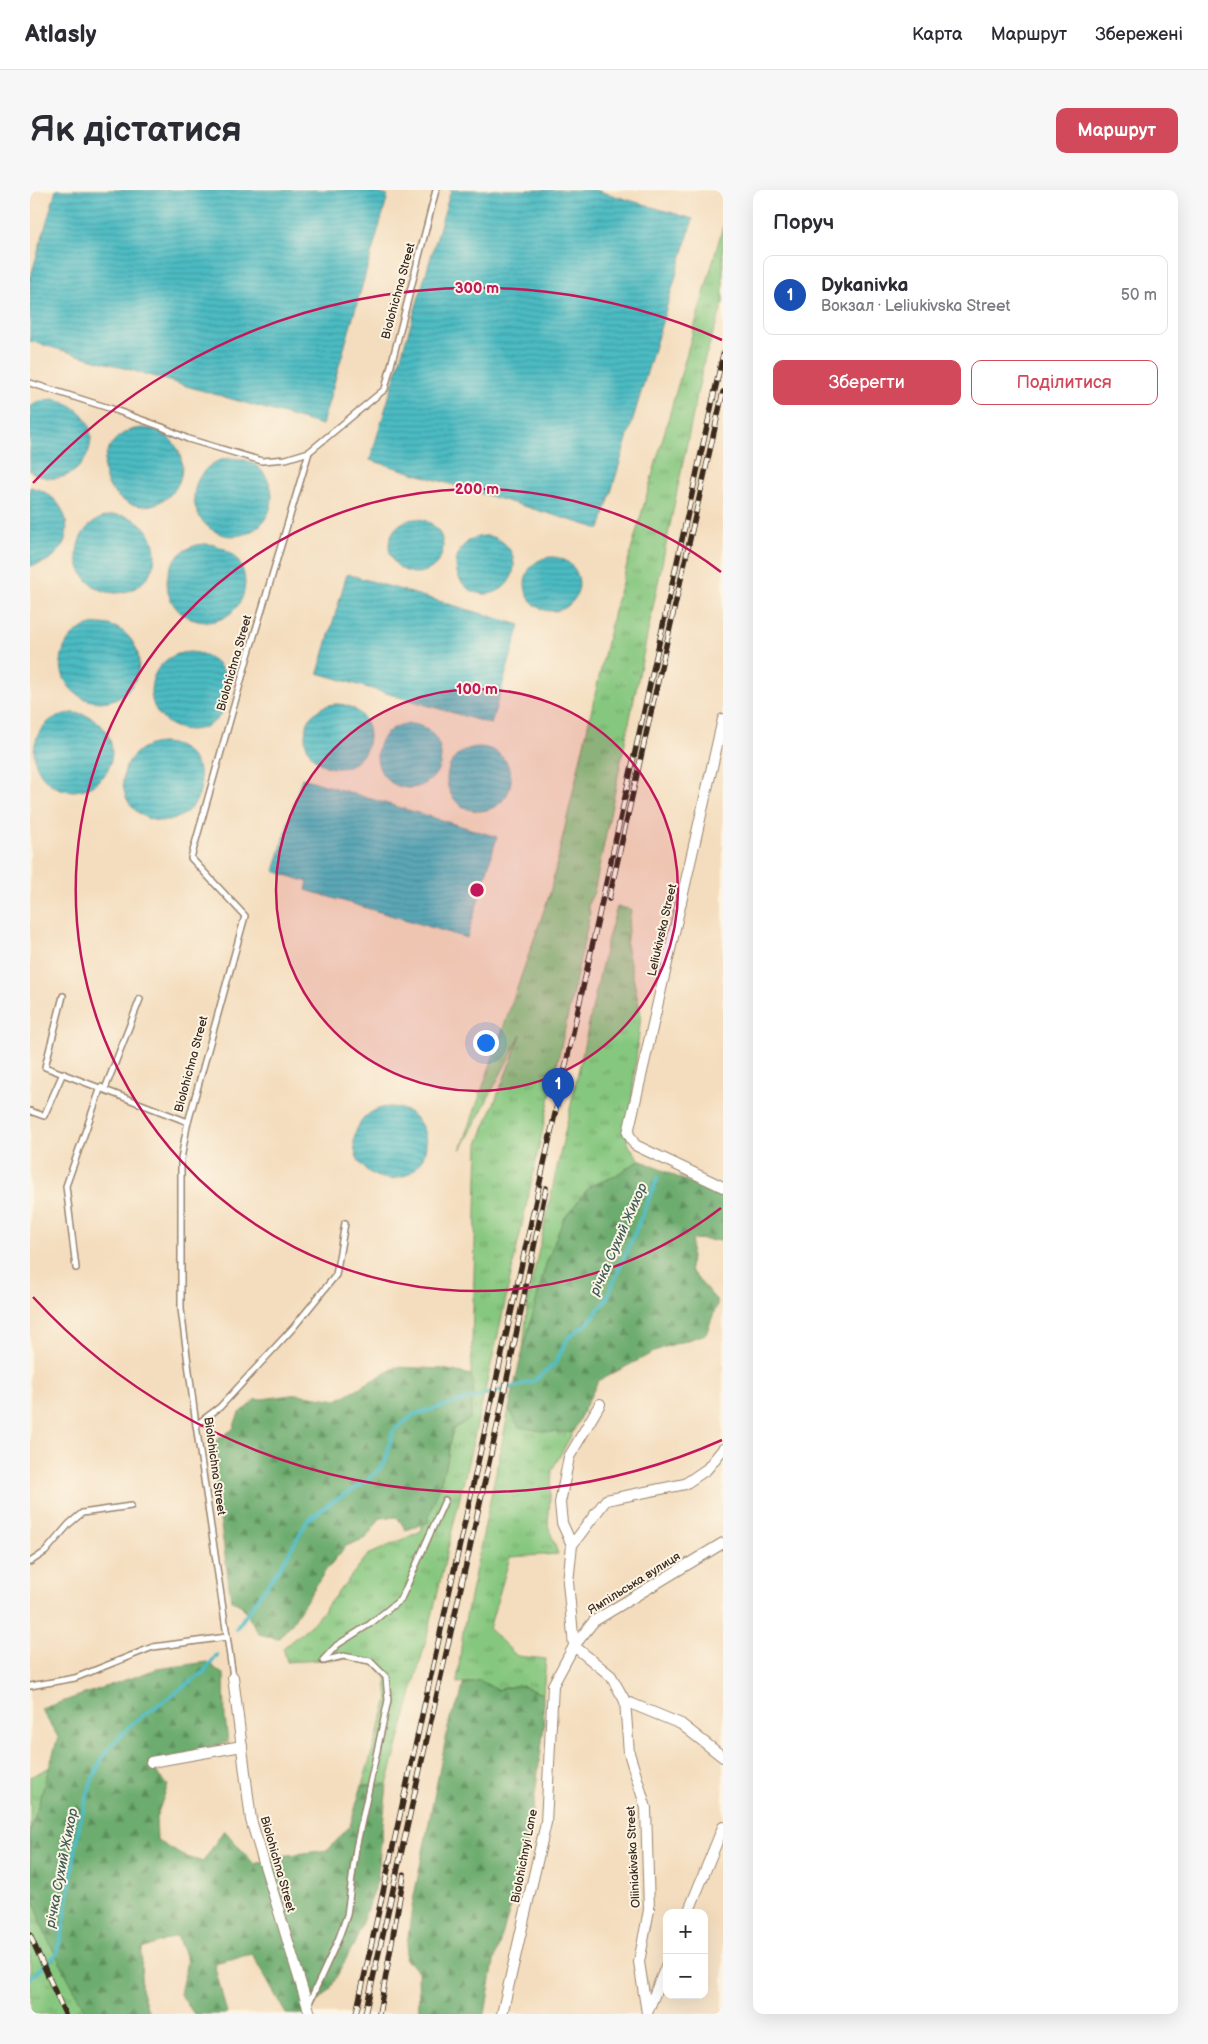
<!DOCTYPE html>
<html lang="uk">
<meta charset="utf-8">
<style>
body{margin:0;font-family:"Balsamiq Sans",sans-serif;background:#f7f7f7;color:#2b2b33}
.controls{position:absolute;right:15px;bottom:15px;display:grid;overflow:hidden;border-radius:10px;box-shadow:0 5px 20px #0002}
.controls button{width:45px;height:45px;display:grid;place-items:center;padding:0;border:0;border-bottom:1px solid #e1e1e2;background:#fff;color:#2b2b33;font:25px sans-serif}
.you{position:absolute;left:455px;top:852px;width:18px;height:18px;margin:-12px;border:4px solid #fff;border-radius:50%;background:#1a73e8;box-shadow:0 0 0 8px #1a73e833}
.badge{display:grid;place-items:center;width:32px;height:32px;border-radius:50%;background:#d1495b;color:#fff;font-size:16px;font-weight:700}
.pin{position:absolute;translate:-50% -41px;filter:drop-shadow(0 1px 2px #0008)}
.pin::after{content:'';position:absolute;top:26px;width:18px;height:15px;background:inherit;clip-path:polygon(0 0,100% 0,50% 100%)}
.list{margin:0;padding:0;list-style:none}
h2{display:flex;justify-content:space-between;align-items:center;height:65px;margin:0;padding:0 20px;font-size:21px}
h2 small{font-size:16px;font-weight:400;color:#7c7c81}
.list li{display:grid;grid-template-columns:32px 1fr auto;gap:15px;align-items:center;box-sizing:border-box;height:80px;margin:0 10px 10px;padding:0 10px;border:1px solid #e1e1e2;border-radius:10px}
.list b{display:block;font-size:19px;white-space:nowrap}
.list p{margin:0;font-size:16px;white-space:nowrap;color:#7c7c81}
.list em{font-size:16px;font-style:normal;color:#7c7c81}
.actions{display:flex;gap:10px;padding:15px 20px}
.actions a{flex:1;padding:11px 0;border:1px solid #d1495b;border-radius:10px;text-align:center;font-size:18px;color:#d1495b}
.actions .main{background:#d1495b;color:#fff}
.map{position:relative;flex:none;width:693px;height:1824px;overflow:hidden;border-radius:10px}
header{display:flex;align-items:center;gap:30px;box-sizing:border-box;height:70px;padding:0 25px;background:#fff;border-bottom:1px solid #e1e1e2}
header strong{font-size:24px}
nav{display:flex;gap:28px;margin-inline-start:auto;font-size:18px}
.intro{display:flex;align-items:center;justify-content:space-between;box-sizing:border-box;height:120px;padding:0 30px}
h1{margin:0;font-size:35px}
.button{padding:12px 22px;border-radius:10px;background:#d1495b;color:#fff;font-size:18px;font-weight:700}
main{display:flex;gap:30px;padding:0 30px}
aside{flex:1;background:#fff;border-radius:10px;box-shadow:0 5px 20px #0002}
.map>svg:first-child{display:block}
.grass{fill:url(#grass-tufts);stroke:#60784e}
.forest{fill:url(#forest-firs);stroke:#546b46}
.water{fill:url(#water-rules);stroke:#447270}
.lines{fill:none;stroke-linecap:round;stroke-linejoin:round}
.stream{stroke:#4cbbc3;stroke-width:4}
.service-casing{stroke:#98846e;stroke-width:8}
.minor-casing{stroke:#98846e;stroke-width:12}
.service{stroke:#fff;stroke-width:5}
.minor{stroke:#fff;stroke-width:10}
.rail-casing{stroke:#3b2a1e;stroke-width:5.5}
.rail{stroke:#fcf5e5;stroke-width:4;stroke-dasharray:11;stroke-linecap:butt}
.ring{fill:none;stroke:#c2185b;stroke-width:2.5}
.labels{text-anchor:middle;stroke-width:4;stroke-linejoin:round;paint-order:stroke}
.street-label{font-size:12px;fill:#3b2a1e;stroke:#fcf5e5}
.water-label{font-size:14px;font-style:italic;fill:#415d58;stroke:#fcf5e5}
.centre{fill:#c2185b;stroke:#fcf5e5;stroke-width:2.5}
.ring-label{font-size:15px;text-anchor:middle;font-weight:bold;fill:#c2185b;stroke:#fcf5e5;stroke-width:4;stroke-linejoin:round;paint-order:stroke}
</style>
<header>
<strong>Atlasly</strong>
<nav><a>Карта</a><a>Маршрут</a><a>Збережені</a></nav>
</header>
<div class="intro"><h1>Як дістатися</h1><a class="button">Маршрут</a></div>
<main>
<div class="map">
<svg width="693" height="1824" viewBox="0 0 693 1824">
<defs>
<pattern id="grass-tufts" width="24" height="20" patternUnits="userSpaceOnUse" patternTransform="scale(1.25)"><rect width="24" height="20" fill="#86c77f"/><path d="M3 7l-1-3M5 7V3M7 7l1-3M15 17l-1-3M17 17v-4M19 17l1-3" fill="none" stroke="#6fa267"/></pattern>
<pattern id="forest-firs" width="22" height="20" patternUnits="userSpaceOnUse" patternTransform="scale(1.25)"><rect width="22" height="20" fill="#6cac6e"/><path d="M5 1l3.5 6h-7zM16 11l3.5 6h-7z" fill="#5a8c5a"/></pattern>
<pattern id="water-rules" width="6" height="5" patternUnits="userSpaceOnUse" patternTransform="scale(1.25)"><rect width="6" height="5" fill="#4cbbc3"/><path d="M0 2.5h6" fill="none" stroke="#40989e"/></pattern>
</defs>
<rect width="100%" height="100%" fill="#fcf5e5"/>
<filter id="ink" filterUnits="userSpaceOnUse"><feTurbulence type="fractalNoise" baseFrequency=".02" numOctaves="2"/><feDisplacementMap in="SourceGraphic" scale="10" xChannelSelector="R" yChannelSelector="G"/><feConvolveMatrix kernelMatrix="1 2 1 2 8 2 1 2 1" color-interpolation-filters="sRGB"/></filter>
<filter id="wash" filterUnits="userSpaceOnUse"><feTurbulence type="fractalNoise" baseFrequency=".0096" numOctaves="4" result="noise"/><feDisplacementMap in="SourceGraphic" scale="20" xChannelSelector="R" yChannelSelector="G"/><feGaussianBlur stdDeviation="1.12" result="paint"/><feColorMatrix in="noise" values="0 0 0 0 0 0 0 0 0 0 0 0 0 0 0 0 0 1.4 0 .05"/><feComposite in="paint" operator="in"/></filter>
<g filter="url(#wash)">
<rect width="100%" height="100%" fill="#f4ddbe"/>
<g class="grass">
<path d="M 693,36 L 693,114 L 674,171 L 564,702 L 558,714 L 560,724 L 467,1149 L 400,1435 L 357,1595 L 332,1595 L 358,1510 L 356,1487 L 340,1471 L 323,1468 L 257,1472 L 253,1458 L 283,1433 L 338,1365 L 391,1341 L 441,1185 L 448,954 L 491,845 L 431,960 L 520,703 L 585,417 Z"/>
<path d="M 587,717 L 601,719 L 596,755 L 611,824 L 597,953 L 610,970 L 557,1028 L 491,1180 L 498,1109 L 577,752 Z"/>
<path d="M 479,1219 L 543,1242 L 522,1280 L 518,1335 L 528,1364 L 480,1367 L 459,1439 L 487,1466 L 516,1469 L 513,1504 L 488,1495 L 467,1500 L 452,1492 L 427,1493 L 433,1441 Z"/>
<path d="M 94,1541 L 62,1824 L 0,1824 L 0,1587 Z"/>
</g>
<g class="forest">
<path d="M 610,970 L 693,1008 L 693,1051 L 662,1049 L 660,1080 L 688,1112 L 676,1144 L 632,1158 L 568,1191 L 543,1242 L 517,1242 L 489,1237 L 479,1219 L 488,1179 L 516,1074 L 533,1030 L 560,996 L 583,987 Z"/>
<path d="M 366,1177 L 413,1179 L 441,1185 L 444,1201 L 440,1229 L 422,1240 L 417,1272 L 397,1333 L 376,1340 L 367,1327 L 350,1328 L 336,1348 L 316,1356 L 296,1380 L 261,1434 L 248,1449 L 229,1444 L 212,1416 L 201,1410 L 184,1283 L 184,1252 L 203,1239 L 208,1225 L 225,1210 L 268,1204 L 307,1210 Z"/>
<path d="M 177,1472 L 194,1485 L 195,1528 L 198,1552 L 119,1574 L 138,1595 L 126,1628 L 127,1650 L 151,1665 L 173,1672 L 194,1640 L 224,1674 L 251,1666 L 298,1660 L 320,1636 L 332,1595 L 357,1595 L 347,1691 L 325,1752 L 299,1801 L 277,1824 L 256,1824 L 222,1764 L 184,1773 L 197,1824 L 164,1824 L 150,1804 L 157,1771 L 147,1746 L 112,1759 L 111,1798 L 119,1824 L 57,1824 L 16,1746 L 0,1699 L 0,1643 L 28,1547 L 11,1519 L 127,1479 Z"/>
<path d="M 449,1490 L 467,1500 L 488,1495 L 513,1504 L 514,1537 L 502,1627 L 487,1696 L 464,1772 L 455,1824 L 389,1824 L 388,1781 L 375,1769 L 383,1711 L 420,1528 L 430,1509 L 433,1495 Z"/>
</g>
<g class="water">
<path d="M 26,0 L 337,0 L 358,6 L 292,235 L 0,151 L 0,89 Z"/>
<path d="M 421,0 L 565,0 L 663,29 L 570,339 L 340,270 Z"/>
<path d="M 23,209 C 94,224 53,314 0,281 L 0,217 L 10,211 Z"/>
<circle cx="113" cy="277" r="39"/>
<circle cx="203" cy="307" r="39"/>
<path d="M 0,297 C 48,307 50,369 0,376 Z"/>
<circle cx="86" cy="364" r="39"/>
<circle cx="386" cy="356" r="27"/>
<circle cx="455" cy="375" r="29"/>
<circle cx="176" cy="393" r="39"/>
<circle cx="522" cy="394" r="27"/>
<path d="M 317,384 L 490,435 L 461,534 L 288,483 Z"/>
<circle cx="70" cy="473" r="39"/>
<circle cx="160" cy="501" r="39"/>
<circle cx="307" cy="546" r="32"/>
<circle cx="43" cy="562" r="39"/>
<circle cx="379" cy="566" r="32"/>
<circle cx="132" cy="592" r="39"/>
<circle cx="449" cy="589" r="32"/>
<path d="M 272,588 L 467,647 L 437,748 L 276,700 L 278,692 L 244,681 Z"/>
<circle cx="360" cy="953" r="36"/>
</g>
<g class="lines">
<g class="stream">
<path d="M 206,1439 L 255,1370 L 277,1331 L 297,1315 L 337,1291 L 355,1273 L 363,1241 L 385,1224 L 504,1191 L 525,1174 L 538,1148 L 558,1133 L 576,1110 L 628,988"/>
<path d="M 0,1788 L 26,1765 L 33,1739 L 50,1631 L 62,1590 L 76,1561 L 103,1533 L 174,1482 L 187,1465"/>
</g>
</g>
</g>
<g filter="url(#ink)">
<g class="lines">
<defs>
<g id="service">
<path d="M 0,193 L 82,219 L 132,237 L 158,249 L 232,271 L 256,269 L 279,262"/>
<path d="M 33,806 L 15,877 L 158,932"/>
<path d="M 75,899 L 110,809"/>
<path d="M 0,921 L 14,926 L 33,883"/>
<path d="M 46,1078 L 36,996 L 71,897"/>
<path d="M 166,1235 L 190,1217 L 263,1138 L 306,1085 L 315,1033"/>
<path d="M 0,1372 L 15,1362 L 39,1334 L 52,1323 L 101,1316"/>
<path d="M 293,1470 L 307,1455 L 340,1434 L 371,1409 L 415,1310"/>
<path d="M 203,1487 L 166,1235 L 151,1119 L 151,969 L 157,936 L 215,726 L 161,668 L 218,466 L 279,262 L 355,199 L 406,0"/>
<path d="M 0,1496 L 45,1488 L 123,1457 L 197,1447"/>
<path d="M 278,1815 L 308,1750 L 317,1725 L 326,1658 L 358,1510 L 356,1487 L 340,1471 L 313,1466 L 293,1471"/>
</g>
<g id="minor">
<path d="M 693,529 L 598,943 L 605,955 L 693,997"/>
<path d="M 542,1355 L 532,1333 L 530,1313 L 539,1267 L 570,1214"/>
<path d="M 544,1456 L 581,1486 L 595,1511 L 599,1563 L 616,1618 L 619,1720 L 609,1772 L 617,1823"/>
<path d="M 544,1456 L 538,1392 L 542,1355 L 576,1310 L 655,1294 L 677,1279 L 693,1259"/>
<path d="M 203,1487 L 221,1630 L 280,1824"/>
<path d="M 595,1511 L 651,1534 L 693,1567"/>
<path d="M 121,1572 L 212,1556"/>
<path d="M 658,1723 L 693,1637"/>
<path d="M 617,1823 L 637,1774"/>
<path d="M 472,1824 L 516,1633 L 523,1495 L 544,1456 L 564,1431 L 693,1353"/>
</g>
</defs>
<use href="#service" class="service-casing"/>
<use href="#minor" class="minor-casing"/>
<use href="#service" class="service"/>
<use href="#minor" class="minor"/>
<defs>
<g id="rail">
<path d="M 579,709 L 693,202"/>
<path d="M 0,1745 L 35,1824"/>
<path d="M 326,1824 L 693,164"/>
<path d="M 335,1824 L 469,1228 L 516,998"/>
<path d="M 349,1824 L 374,1684"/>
</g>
</defs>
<use href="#rail" class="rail-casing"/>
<use href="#rail" class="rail"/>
</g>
</g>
<circle cx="447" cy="700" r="201" fill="#c2185b" fill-opacity=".12"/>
<g class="ring">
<circle cx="447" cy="700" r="201"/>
<path d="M691 1018A401 401 0 1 1 691 382"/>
<path d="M692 1250A602 602 0 0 1 3 1107M3 293A602 602 0 0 1 692 150"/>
</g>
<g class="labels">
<g class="street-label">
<text transform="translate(368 101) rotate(-75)" y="4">Biolohichna Street</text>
<text transform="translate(204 473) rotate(-74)" y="4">Biolohichna Street</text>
<text transform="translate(632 740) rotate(-77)" y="4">Leliukivska Street</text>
<text transform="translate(161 874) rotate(-75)" y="4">Biolohichna Street</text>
<text transform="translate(185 1276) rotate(82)" y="4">Biolohichna Street</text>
<text transform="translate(604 1393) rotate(-32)" y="4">Ямпільська вулиця</text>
<text transform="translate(494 1666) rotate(-79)" y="4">Biolohichnyi Lane</text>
<text transform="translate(603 1667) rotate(-93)" y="4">Oliiniakivska Street</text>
<text transform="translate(248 1674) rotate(74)" y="4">Biolohichna Street</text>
</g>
<g class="water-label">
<text transform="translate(588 1049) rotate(-66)" y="5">річка Сухий Жихор</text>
<text transform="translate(31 1678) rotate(-79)" y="5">річка Сухий Жихор</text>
</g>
</g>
<circle cx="447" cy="700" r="8" class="centre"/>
<g class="ring-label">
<text x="447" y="103">300 m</text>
<text x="447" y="304">200 m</text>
<text x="447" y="504">100 m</text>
</g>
</svg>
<div class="controls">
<button>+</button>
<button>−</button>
</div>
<div class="you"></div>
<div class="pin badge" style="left:528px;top:919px;background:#1a4fb4">1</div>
</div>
<aside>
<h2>Поруч<small></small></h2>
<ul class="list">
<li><span class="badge" style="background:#1a4fb4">1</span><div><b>Dykanіvka</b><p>Вокзал · Leliukivska Street</p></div><em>50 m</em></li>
</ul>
<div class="actions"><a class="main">Зберегти</a><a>Поділитися</a></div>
</aside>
</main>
